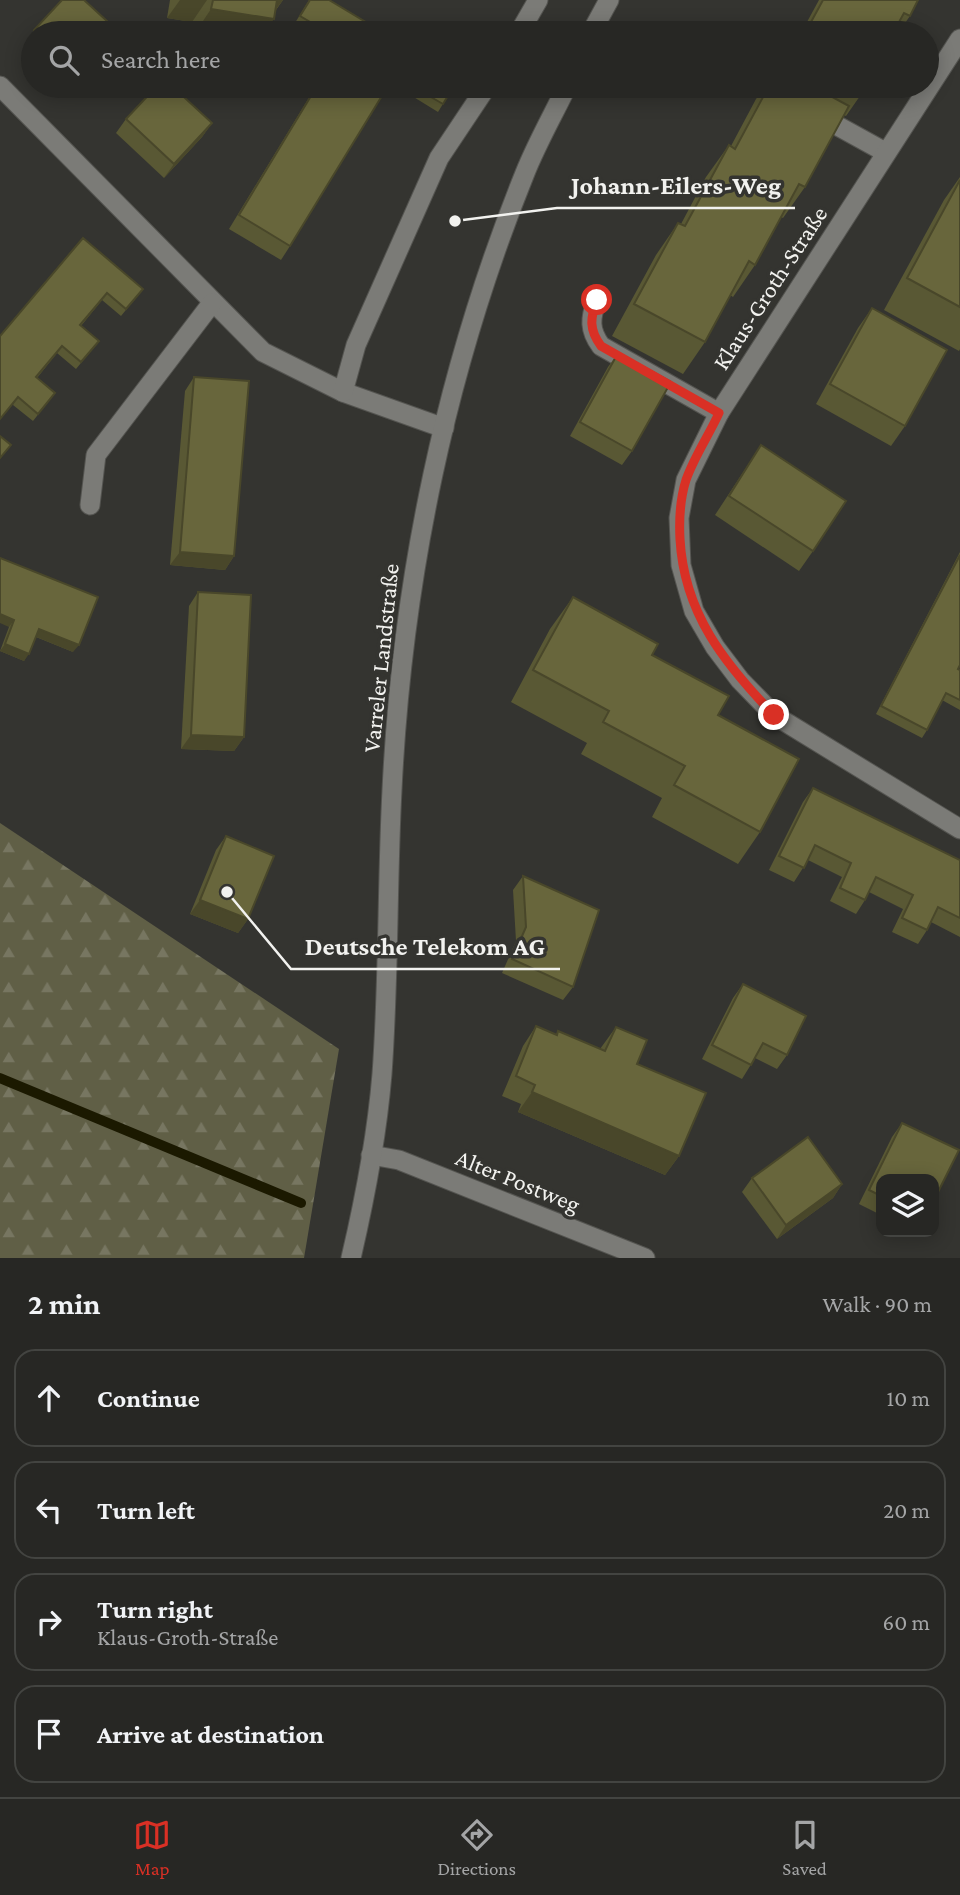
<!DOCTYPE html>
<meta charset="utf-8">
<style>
body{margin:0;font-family:"Crimson Pro",serif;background:#333331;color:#f1f3f6}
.controls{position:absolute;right:21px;bottom:21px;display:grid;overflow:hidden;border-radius:14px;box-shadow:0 4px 18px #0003}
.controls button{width:63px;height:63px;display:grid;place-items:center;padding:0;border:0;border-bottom:2px solid #434441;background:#272724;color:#f1f3f6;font:35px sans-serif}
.stop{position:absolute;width:21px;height:21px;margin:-16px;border:5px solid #d93025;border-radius:50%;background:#fff}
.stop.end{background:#d93025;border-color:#fff;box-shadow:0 2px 7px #0008}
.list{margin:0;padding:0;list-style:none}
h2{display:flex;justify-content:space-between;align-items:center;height:91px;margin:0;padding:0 28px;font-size:30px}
h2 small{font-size:23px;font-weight:400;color:#a4a5a6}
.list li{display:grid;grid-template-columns:46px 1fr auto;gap:21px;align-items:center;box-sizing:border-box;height:98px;margin:0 14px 14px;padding:0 14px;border:2px solid #434441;border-radius:21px}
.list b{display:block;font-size:26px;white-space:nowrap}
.list p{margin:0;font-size:23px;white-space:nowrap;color:#a4a5a6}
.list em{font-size:23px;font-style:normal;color:#a4a5a6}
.icon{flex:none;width:38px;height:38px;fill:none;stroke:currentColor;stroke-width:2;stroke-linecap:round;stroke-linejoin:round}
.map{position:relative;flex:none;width:960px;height:1258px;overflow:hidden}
.search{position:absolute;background:#272724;box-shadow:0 4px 18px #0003;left:21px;right:21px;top:21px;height:77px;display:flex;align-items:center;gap:18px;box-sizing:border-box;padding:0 24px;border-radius:38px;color:#a4a5a6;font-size:26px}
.sheet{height:539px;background:#272724}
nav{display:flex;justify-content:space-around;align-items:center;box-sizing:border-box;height:98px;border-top:2px solid #434441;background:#272724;font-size:19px;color:#a4a5a6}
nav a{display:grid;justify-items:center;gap:4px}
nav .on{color:#d93025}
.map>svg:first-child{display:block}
.forest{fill:url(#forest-firs)}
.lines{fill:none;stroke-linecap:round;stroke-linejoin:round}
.stream{stroke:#1b1900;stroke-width:10}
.service-casing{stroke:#545450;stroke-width:21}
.minor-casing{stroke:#545450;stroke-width:21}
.secondary-casing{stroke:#545450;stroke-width:21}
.service{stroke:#7b7b77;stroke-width:19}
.minor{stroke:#7b7b77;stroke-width:19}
.secondary{stroke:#7b7b77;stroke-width:19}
.wall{fill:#595834}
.shaded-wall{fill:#49472a}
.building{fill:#68663c;stroke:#49472a;stroke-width:2}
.route{stroke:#d93025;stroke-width:9}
.labels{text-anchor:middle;stroke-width:7;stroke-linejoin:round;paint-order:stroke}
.street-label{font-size:24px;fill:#f2f2ef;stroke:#343430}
.leader{fill:none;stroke:#f2f2ef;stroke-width:2.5}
.callout-dot{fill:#f2f2ef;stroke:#343430;stroke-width:2.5}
.callout-label{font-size:26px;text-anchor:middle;font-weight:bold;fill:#f2f2ef;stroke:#343430;stroke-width:7;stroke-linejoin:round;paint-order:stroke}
</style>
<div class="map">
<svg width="960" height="1258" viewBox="0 0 960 1258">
<defs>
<pattern id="forest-firs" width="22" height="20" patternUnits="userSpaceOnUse" patternTransform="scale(1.75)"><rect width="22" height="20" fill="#605f46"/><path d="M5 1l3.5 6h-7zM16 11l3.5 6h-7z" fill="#777661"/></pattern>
</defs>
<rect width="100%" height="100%" fill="#343430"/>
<path class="forest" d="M 0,823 L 339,1049 L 304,1258 L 0,1258 Z"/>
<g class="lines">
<path class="stream" d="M 0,1078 L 301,1203"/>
<defs>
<g id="service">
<path d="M 816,114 L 885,152"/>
<path d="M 597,300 C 590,318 589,330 601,346 L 719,413"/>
</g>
<g id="minor">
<path d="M 519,33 L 538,0"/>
<path d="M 960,39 L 719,413 L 686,480 L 679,518 L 681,565 L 694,611 L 715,647 L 740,680 L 774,715 L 960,829"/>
<path d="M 0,86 L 263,352 L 343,392 L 444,428"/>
<path d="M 343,392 L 356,345 L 439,158 L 487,86"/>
<path d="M 90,505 L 96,455 L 212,303"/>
<path d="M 371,1155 L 399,1160 L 645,1258"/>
</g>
<g id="secondary">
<path d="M 591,33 L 609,0"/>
<path d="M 351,1258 C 365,1198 377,1135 382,1074 C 389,979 387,884 392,790 C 402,580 446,368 525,173 C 537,143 553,115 567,86"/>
</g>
</defs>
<use href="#service" class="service-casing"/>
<use href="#minor" class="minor-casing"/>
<use href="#secondary" class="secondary-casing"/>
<use href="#service" class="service"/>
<use href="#minor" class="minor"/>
<use href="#secondary" class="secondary"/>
</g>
<g class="wall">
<path d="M 170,0 L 283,0 L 276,10 L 264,33 L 190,33 L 192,22 L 167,18 Z"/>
<path d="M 309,0 L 329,0 L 384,33 L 312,33 L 295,23 Z"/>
<path d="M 819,0 L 918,0 L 910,16 L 898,33 L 801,33 Z"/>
<path d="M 34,30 L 120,33 L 33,33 L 33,52 L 25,44 Z"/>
<path d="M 316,86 L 388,86 L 290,246 L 281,260 L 229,229 Z"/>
<path d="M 418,86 L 454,86 L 438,112 L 412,96 Z"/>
<path d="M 766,86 L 865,86 L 860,96 L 846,116 L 844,115 L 805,187 L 783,218 L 781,217 L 755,265 L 733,297 L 730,295 L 705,342 L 683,374 L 612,336 L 656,255 L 678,223 L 681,224 L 706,177 L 729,145 L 731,146 L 756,99 Z"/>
<path d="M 126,119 L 212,123 L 202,137 L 164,178 L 116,133 Z"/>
<path d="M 960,177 L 960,349 L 959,351 L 884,310 L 944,200 Z"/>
<path d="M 83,238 L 143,289 L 121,316 L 102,300 L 81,326 L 99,341 L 76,369 L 57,353 L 37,378 L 55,393 L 33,421 L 13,405 Z"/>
<path d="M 872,308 L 905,426 L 891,446 L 816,404 L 858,328 Z"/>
<path d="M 618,353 L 632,451 L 622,465 L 570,436 L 608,367 Z"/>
<path d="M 194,377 L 234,556 L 225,570 L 170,565 L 185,391 Z"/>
<path d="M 761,445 L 813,551 L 799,571 L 715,515 Z"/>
<path d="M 960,552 L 960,665 L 958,669 L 960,670 L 960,710 L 942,700 L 927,730 L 922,738 L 876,714 Z"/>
<path d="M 0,558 L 73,652 L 36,637 L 24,661 L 0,651 L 9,627 Z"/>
<path d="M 198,592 L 244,737 L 234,751 L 181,749 L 189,606 Z"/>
<path d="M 573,597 L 652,655 L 718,715 L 760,832 L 738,864 L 652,817 L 662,798 L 581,754 L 587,743 L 511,702 L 550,629 Z"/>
<path d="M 813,788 L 960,860 L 960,937 L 931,922 L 927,930 L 918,944 L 892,932 L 903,909 L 869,892 L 865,900 L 856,914 L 830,901 L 842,877 L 808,860 L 794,882 L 769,870 L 803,802 Z"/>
<path d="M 226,836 L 248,919 L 238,933 L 190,914 L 216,850 Z"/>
<path d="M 523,876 L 573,987 L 563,1000 L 502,973 L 516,941 L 513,890 Z"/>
<path d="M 743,984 L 787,1055 L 777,1069 L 755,1058 L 742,1079 L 702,1059 L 733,998 Z"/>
<path d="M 536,1026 L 556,1035 L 558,1031 L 600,1049 L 616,1027 L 637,1064 L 679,1156 L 665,1175 L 518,1112 L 521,1104 L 502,1096 L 523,1046 Z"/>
<path d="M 902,1123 L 881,1179 L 881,1215 L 859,1204 L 892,1137 Z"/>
<path d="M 752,1178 L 842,1184 L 833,1198 L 777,1239 L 742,1192 Z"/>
</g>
<g class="shaded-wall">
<path d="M 180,0 L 207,0 L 192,22 L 167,18 Z"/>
<path d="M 268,0 L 283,0 L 271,16 Z"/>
<path d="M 211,9 L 274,19 L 264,33 L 195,33 Z"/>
<path d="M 212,123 L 202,137 L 164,178 L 174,164 Z"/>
<path d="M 180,552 L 234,556 L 225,570 L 170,565 Z"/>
<path d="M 0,614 L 14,620 L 9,627 L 0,623 Z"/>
<path d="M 39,629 L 79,645 L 73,652 L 34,636 Z"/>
<path d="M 5,644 L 29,654 L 24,661 L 0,651 Z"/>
<path d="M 191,735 L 244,737 L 234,751 L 181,749 Z"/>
<path d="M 200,900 L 248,919 L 238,933 L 190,914 Z"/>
<path d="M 532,1092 L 679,1156 L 665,1175 L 518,1112 Z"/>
<path d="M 842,1184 L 833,1198 L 777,1239 L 786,1225 Z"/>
</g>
<g class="building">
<path d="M 62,0 L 84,0 L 120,33 L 38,33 L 34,30 Z"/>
<path d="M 213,0 L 277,0 L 274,19 L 211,9 Z"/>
<path d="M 310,0 L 329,0 L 384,33 L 329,33 L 300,16 Z"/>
<path d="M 823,0 L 918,0 L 910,16 L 904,13 L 893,33 L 805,33 Z"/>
<path d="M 157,86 L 172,86 L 212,123 L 174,164 L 126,119 Z"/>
<path d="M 317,86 L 388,86 L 290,246 L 239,215 Z"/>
<path d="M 419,86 L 454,86 L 443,104 L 417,89 Z"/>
<path d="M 769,86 L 812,86 L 849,106 L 805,187 L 799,184 L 755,265 L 749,261 L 705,342 L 634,304 L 678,223 L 685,226 L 729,145 L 735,149 Z"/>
<path d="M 841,86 L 865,86 L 860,96 Z"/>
<path d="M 960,180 L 960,307 L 907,278 Z"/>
<path d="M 83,238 L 143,289 L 126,309 L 107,293 L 80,325 L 99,341 L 81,362 L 62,346 L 36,377 L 55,393 L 38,414 L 18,397 L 0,419 L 0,336 Z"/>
<path d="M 872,308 L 947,350 L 905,426 L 830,384 Z"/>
<path d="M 618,353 L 671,382 L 632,451 L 580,422 Z"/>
<path d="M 194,377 L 249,381 L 234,556 L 180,552 Z"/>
<path d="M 0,436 L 11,445 L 0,458 Z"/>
<path d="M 761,445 L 846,501 L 813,551 L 729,496 Z"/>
<path d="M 960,555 L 960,665 L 958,669 L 960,670 L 960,700 L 946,693 L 927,730 L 881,706 Z"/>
<path d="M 0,558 L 98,597 L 79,645 L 39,629 L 29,654 L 5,644 L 14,620 L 0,614 Z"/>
<path d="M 198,592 L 251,595 L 244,737 L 191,735 Z"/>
<path d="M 573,597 L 658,644 L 652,655 L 729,696 L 718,715 L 799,759 L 760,832 L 674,785 L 685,766 L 603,722 L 609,711 L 533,670 Z"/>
<path d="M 813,788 L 960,860 L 960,918 L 938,907 L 927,930 L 902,918 L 913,895 L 876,877 L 865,900 L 840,888 L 851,863 L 815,845 L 804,868 L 779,856 Z"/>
<path d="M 226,836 L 274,856 L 248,919 L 200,900 Z"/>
<path d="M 523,876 L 599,910 L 573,987 L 512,959 L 526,927 Z"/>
<path d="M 743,984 L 806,1016 L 787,1055 L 763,1043 L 751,1065 L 712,1045 Z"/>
<path d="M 536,1026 L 557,1035 L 558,1031 L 605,1051 L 616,1027 L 647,1040 L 637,1064 L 706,1093 L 679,1156 L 532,1092 L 535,1085 L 516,1076 Z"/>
<path d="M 902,1123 L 959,1150 L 934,1200 L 934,1179 L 881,1179 L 881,1196 L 869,1190 Z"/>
<path d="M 808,1137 L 842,1184 L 786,1225 L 752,1178 Z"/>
</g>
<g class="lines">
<path class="route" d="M 597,300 C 590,318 589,330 601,346 L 719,413 C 709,435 694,457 686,480 C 680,499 679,520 680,539 C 684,613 724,663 774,715"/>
</g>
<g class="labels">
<g class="street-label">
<text transform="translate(770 288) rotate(-57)" y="8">Klaus-Groth-Straße</text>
<text transform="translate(381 658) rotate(-84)" y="8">Varreler Landstraße</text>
<text transform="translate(518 1181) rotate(22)" y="8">Alter Postweg</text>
</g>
</g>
<path class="leader" d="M455 221L557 208H795M227 892L291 969H560"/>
<g class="callout-dot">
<circle cx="455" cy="221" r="7"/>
<circle cx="227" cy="892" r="7"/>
</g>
<g class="callout-label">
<text x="676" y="194">Johann-Eilers-Weg</text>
<text x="425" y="955">Deutsche Telekom AG</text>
</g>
</svg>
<div class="controls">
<button><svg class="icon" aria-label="layers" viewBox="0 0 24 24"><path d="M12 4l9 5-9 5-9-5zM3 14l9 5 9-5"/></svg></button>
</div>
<div class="stop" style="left:597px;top:300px"></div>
<div class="stop end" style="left:774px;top:715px"></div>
<div class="search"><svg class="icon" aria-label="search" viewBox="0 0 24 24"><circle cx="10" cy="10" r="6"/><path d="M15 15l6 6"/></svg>Search here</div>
</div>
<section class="sheet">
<h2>2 min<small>Walk · 90 m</small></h2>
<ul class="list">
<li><svg class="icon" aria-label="ahead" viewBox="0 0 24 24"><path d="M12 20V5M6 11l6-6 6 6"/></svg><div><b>Continue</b></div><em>10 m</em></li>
<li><svg class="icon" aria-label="left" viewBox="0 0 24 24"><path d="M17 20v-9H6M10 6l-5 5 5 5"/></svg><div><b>Turn left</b></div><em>20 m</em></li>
<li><svg class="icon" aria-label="right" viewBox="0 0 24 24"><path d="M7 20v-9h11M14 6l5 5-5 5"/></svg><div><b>Turn right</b><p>Klaus-Groth-Straße</p></div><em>60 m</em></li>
<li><svg class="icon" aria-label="arrive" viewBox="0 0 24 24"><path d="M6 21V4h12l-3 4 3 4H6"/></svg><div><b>Arrive at destination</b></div></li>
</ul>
</section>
<nav>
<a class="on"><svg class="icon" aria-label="map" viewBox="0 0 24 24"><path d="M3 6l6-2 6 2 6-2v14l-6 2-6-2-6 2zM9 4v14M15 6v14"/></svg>Map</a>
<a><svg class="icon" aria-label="directions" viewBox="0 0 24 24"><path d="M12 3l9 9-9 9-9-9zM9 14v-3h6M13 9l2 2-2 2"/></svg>Directions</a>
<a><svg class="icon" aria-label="saved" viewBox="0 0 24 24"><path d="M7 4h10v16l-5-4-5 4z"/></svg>Saved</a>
</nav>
